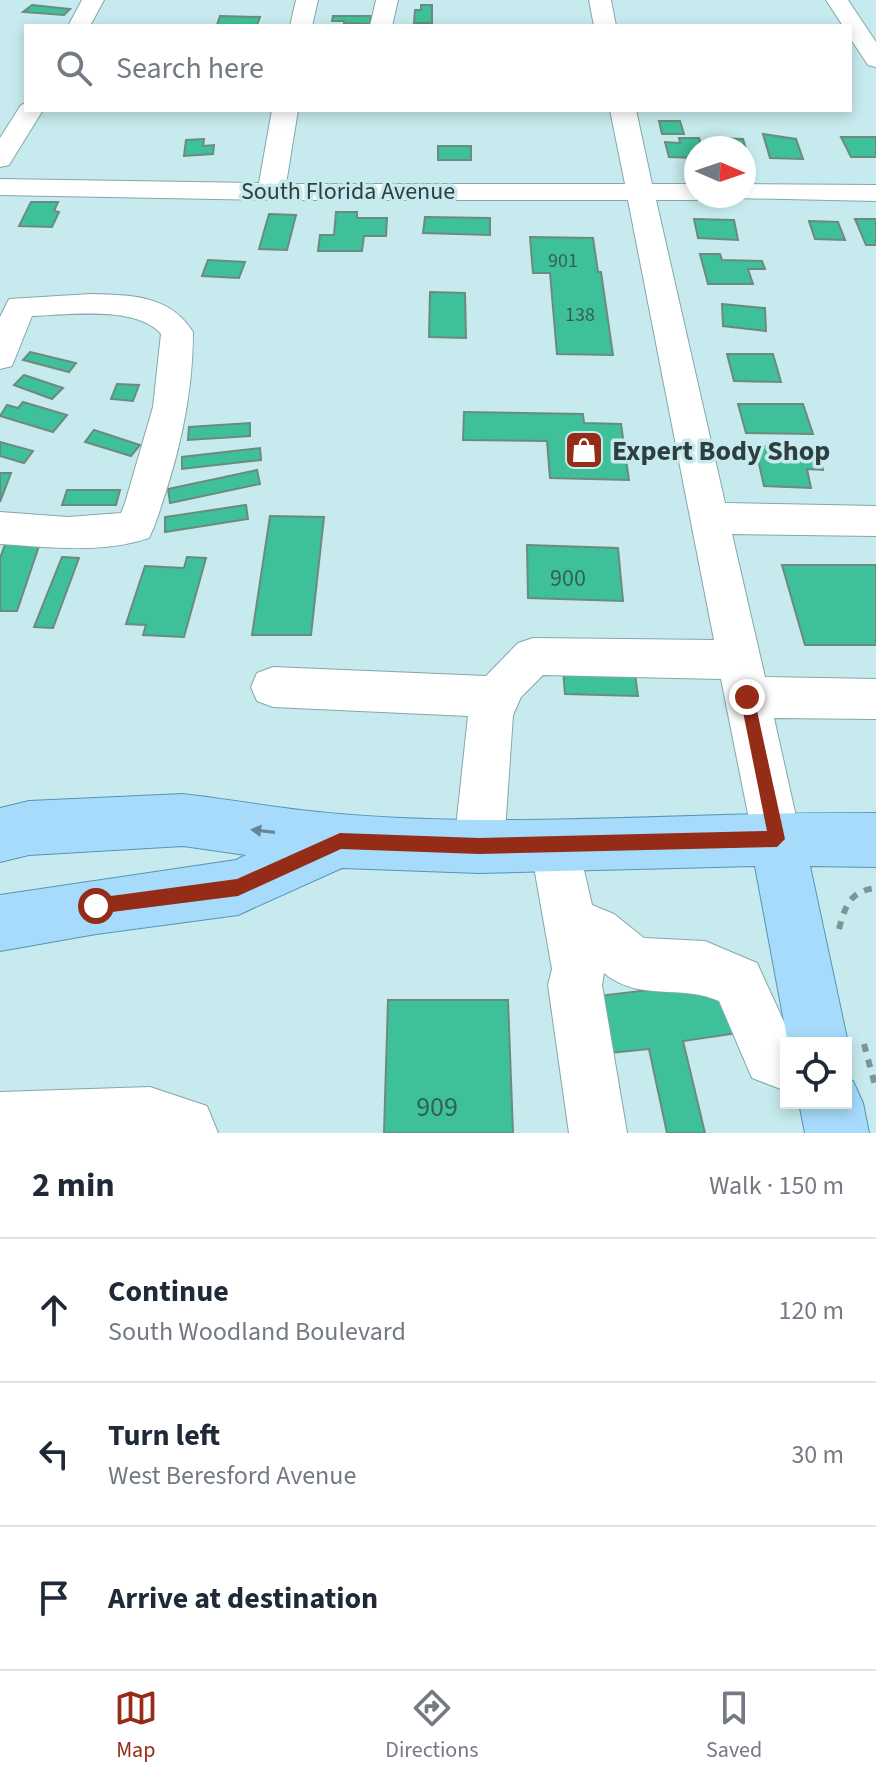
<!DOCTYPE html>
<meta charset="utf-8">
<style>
body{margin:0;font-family:"Source Sans 3",sans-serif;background:#f2f2f3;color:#1f2937}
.controls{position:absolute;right:24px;bottom:24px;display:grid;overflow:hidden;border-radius:0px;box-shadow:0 4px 12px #0003}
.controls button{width:72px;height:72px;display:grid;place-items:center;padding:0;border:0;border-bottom:2px solid #e0e1e3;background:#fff;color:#1f2937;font:40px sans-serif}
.compass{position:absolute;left:684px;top:136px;width:72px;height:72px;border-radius:50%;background:#fff;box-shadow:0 4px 12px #0003;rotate:92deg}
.stop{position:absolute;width:24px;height:24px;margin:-18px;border:6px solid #952c17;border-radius:50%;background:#fff}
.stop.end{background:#952c17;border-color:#fff;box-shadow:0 2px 8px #0008}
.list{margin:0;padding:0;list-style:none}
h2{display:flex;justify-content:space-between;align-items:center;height:104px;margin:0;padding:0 32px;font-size:34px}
h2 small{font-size:26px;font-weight:400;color:#747a83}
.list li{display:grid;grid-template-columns:52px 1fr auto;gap:24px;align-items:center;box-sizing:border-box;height:144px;padding:0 32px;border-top:2px solid #e0e1e3}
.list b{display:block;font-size:30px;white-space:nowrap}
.list p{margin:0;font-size:26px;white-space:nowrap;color:#747a83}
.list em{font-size:26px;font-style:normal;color:#747a83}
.icon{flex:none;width:44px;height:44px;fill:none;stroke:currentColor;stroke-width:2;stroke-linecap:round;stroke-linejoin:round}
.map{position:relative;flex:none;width:876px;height:1133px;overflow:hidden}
.search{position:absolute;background:#fff;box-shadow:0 4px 12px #0003;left:24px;right:24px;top:24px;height:88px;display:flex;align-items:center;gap:20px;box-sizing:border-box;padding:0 28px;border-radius:0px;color:#747a83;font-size:30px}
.sheet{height:536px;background:#fff}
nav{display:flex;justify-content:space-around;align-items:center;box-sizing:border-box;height:112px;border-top:2px solid #e0e1e3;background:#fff;font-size:22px;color:#747a83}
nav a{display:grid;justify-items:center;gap:4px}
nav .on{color:#952c17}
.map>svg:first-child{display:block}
.building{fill:#3ec19a;stroke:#6c8a7e;stroke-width:2}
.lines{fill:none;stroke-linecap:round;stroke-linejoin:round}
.minor-casing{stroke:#85a7aa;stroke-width:2}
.major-casing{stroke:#5794b7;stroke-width:2}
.path{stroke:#7c9597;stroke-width:6;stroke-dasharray:8 8;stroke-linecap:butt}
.minor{fill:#fff;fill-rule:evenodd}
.major{fill:#a7dbfb;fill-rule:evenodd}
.oneway{fill:#658594}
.route{fill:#952c17}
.labels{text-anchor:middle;stroke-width:7;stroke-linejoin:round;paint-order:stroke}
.far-number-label{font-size:20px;fill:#335f56}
.far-street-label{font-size:24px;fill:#2f3e3f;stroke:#c6eaed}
.number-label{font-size:24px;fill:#335f56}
.poi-label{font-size:28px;font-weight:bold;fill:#2f3e3f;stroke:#c6eaed;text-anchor:start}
.near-number-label{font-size:28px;fill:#335f56}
</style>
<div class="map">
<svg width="876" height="1133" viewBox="0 0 876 1133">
<rect width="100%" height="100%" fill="#c6eaed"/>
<g class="building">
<path d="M 32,5 L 70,9 L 64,15 L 23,12 Z"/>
<path d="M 421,5 L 432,5 L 432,23 L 414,23 L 415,10 L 421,10 Z"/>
<path d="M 220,16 L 260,17 L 257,25 L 217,25 Z"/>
<path d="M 333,16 L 371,16 L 370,24 L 344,23 L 344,21 L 332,21 Z"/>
<path d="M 659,121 L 680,121 L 684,134 L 662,134 Z"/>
<path d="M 763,134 L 796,139 L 803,159 L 770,158 Z"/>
<path d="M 841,137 L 876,137 L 876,157 L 851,157 Z"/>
<path d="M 679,138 L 699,138 L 702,148 L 696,148 L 696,158 L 669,157 L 665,142 L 680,143 Z"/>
<path d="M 712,138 L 743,139 L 749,159 L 744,159 L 744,148 L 714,148 Z"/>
<path d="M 204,139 L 203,146 L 214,145 L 213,154 L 184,156 L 186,140 Z"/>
<rect x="438" y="146" width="33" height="14"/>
<path d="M 31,202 L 58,202 L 54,211 L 59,212 L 52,227 L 19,226 Z"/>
<path d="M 336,212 L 357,212 L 357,218 L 387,218 L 386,236 L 364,236 L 362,251 L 318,251 L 320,235 L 334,235 Z"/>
<path d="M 269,214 L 296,215 L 287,250 L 259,249 Z"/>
<path d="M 425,217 L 490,218 L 490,235 L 423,233 Z"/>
<path d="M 694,219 L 734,220 L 738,240 L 698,238 Z"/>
<path d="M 855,219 L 876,219 L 876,245 L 866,245 Z"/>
<path d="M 809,221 L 838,222 L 845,240 L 815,239 Z"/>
<path d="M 530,237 L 593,238 L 598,272 L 601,272 L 613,355 L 557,354 L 550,273 L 533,273 Z"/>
<path d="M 700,254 L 720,254 L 722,260 L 762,261 L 765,269 L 748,269 L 753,284 L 708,284 Z"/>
<path d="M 208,260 L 245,262 L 239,278 L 202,276 Z"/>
<path d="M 430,292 L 465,293 L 466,338 L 429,337 Z"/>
<path d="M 722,304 L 765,308 L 766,331 L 723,326 Z"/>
<path d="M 30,352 L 76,363 L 69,372 L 23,360 Z"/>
<path d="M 727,354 L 773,354 L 781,382 L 734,381 Z"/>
<path d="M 24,375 L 63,388 L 52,399 L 14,385 Z"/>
<path d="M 117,384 L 139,385 L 133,401 L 111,399 Z"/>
<path d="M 23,402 L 67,415 L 53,432 L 0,416 L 7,405 L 18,408 Z"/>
<path d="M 738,404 L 803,404 L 813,434 L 746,433 Z"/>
<path d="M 464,412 L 583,414 L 584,423 L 621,424 L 629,480 L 550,478 L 547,441 L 463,440 Z"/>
<path d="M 250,423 L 250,436 L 188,440 L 189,427 Z"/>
<path d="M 94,430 L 140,445 L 131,456 L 85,442 Z"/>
<path d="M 0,442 L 33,451 L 24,463 L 0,456 Z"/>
<path d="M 755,446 L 800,448 L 802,458 L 820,459 L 823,470 L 807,469 L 811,488 L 764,486 Z"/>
<path d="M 260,448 L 261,460 L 182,469 L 182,457 Z"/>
<path d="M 257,470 L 260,484 L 170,503 L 168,489 Z"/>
<path d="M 0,473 L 11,473 L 0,502 Z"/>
<path d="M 67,490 L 120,490 L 116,505 L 62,505 Z"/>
<path d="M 246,505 L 248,519 L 165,532 L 165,517 Z"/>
<path d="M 270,516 L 324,517 L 311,635 L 252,635 Z"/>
<path d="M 6,542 L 40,543 L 17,611 L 0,611 L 0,558 Z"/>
<path d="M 527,545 L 618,548 L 623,601 L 528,598 Z"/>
<path d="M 62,557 L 79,558 L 53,628 L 34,627 Z"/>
<path d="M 187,557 L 206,558 L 184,637 L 143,635 L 146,625 L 126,624 L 145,566 L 184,568 Z"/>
<path d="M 782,565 L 876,565 L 876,645 L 805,645 Z"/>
<path d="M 562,657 L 633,659 L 638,696 L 565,694 Z"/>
<path d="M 723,981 L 738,1033 L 683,1041 L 705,1133 L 667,1133 L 649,1049 L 600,1054 L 590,997 Z"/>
<path d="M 388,1000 L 508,1000 L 513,1133 L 384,1133 Z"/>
</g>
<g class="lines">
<defs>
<g id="minor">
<path d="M 82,0 L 104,0 L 90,26 L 68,26 Z"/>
<path d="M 296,0 L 318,0 L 312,26 L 290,26 Z"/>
<path d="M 376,0 L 398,0 L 392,26 L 370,26 Z"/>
<path d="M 589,0 L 611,0 L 616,26 L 594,26 Z"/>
<path d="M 826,0 L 848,0 L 876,42 L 876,67 L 868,65 L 850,38 L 850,26 L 843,26 Z"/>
<path d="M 26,103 L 26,110 L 43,110 L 9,165 L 0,167 L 0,138 L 21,105 Z"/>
<path d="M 272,110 L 298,110 L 286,184 L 625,184 L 610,110 L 636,110 L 652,184 L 696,184 L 696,196 L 707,196 L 696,200 L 656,200 L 725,503 L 876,506 L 876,536 L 732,534 L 765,677 L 876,679 L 876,719 L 774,718 L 801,839 L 794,856 L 777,863 L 760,856 L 753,839 L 721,679 L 543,675 L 521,697 L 513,715 L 504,846 L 496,863 L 479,871 L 462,863 L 454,846 L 468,716 L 273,707 L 257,701 L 251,687 L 257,673 L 273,667 L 486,676 L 518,643 L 533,638 L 714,640 L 628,200 L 271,200 L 0,195 L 0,179 L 259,183 Z"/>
<path d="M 744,184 L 876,185 L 876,201 L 734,198 L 744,196 Z"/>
<path d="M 91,294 C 131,295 170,295 193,332 C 193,400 177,463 154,527 L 149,538 C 102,554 49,547 0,544 L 0,512 L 68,517 L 121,513 L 125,503 L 153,407 L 161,334 C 137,305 66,315 32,316 L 12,366 L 0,369 L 0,317 L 9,299 Z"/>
<path d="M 554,820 L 571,827 L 578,844 L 592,905 L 614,914 L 644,938 L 705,941 L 757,963 L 791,1037 L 805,1043 L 786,1043 L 786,1091 L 752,1078 L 719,1001 C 681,984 638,1002 604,973 L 602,985 L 627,1133 L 569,1133 L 548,985 L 552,969 L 530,844 L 537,827 Z"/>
<path d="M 150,1087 L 207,1106 L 218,1133 L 0,1133 L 0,1092 Z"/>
</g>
<g id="major">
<path d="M 183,794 C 235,800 288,810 340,814 C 516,829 699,811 876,813 L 876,867 L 810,866 L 848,1043 L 846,1049 L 846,1043 L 788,1043 L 755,866 L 479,873 L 342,868 L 238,915 L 96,934 L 0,951 L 0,895 L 236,860 L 246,855 L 183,846 L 29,855 L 0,862 L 0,808 L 29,801 Z"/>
<path d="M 846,1078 L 853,1081 L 863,1103 L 869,1133 L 805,1133 L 799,1103 L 846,1103 Z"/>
</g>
</defs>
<use href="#minor" class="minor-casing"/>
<use href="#major" class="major-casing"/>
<g class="path">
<path d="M 839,929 C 845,906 850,891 876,888"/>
<path d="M 864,1044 L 876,1089"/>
</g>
<use href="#minor" class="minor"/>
<use href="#major" class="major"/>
</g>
<defs><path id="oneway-solid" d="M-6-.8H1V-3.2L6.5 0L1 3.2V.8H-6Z" transform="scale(2)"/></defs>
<use class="oneway" href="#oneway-solid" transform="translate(263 831) rotate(-173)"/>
<path class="route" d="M 747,690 L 754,697 L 785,839 L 777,847 L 479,854 L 341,849 L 238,896 L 96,914 L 91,912 L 88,906 L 91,900 L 96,898 L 237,879 L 340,833 L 479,838 L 767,831 L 740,697 Z"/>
<defs>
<symbol id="shop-square" viewBox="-11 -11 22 22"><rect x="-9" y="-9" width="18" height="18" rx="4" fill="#952c17" stroke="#c6eaed"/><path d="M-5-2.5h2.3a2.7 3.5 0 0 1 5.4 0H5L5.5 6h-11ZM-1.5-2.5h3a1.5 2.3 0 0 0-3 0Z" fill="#fff"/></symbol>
</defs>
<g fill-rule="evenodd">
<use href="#shop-square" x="562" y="428" width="44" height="44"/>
</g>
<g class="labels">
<g class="far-number-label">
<text x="563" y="267">901</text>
<text x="580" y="321">138</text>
</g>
<g class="far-street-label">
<text x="348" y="199">South Florida Avenue</text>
</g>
<g class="number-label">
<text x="568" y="586">900</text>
</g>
<g class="poi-label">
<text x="612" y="460">Expert Body Shop</text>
</g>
<g class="near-number-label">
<text x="437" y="1116">909</text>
</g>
</g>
</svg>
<div class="controls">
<button><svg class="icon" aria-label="locate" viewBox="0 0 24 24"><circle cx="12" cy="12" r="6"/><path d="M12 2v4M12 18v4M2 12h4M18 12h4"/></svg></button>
</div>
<svg class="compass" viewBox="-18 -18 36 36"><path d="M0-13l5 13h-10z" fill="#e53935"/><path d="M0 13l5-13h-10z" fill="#747a83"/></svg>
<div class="stop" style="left:96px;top:906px"></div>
<div class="stop end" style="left:747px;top:697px"></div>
<div class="search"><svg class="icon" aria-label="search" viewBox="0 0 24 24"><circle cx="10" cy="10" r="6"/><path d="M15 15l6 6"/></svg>Search here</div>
</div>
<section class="sheet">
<h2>2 min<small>Walk · 150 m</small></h2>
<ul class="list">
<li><svg class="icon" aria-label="ahead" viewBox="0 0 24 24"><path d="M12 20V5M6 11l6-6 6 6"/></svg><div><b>Continue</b><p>South Woodland Boulevard</p></div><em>120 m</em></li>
<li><svg class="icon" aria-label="left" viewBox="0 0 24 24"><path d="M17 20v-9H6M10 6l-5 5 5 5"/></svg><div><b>Turn left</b><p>West Beresford Avenue</p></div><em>30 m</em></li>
<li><svg class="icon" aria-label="arrive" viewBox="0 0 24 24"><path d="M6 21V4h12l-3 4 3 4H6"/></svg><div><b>Arrive at destination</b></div></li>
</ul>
</section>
<nav>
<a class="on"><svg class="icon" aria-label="map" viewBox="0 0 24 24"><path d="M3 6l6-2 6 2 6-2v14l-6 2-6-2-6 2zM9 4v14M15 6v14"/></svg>Map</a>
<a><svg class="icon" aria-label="directions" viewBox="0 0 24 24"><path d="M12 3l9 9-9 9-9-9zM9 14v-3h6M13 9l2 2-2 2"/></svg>Directions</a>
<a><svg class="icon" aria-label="saved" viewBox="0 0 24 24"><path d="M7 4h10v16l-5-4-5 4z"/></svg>Saved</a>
</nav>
